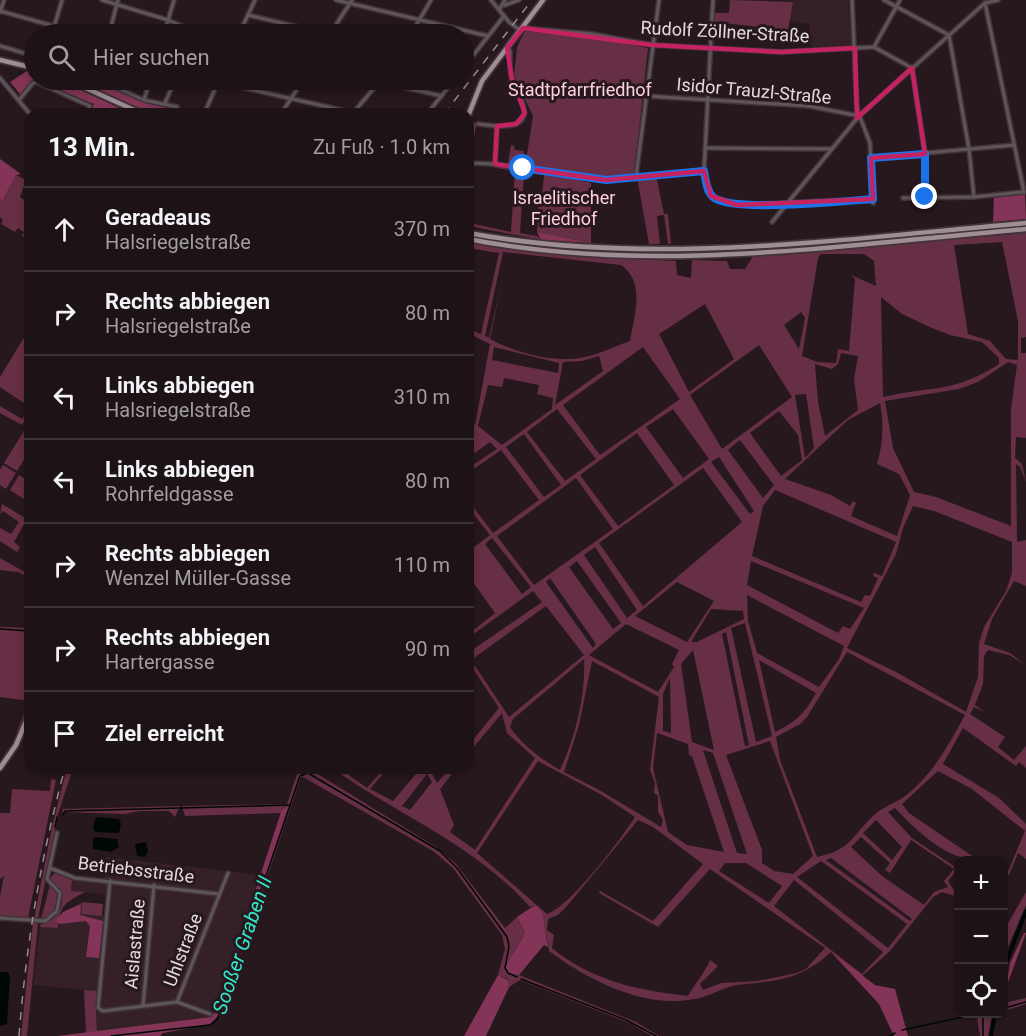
<!DOCTYPE html>
<html lang="de">
<meta charset="utf-8">
<style>
body{margin:0;font-family:Roboto,sans-serif;background:#251b1f;color:#f1f3f6}
.controls{position:absolute;right:18px;bottom:18px;display:grid;overflow:hidden;border-radius:12px;box-shadow:0 3px 9px #0003}
.controls button{width:54px;height:54px;display:grid;place-items:center;padding:0;border:0;border-bottom:2px solid #3b3235;background:#1d1216;color:#f1f3f6;font:30px sans-serif}
.stop{position:absolute;width:18px;height:18px;margin:-14px;border:4px solid #1a73e8;border-radius:50%;background:#fff}
.stop.end{background:#1a73e8;border-color:#fff;box-shadow:0 2px 6px #0008}
.list{margin:0;padding:0;list-style:none}
h2{display:flex;justify-content:space-between;align-items:center;height:78px;margin:0;padding:0 24px;font-size:26px}
h2 small{font-size:20px;font-weight:400;color:#a09ea1}
.list li{display:grid;grid-template-columns:39px 1fr auto;gap:18px;align-items:center;box-sizing:border-box;height:84px;padding:0 24px;border-top:2px solid #3b3235}
.list b{display:block;font-size:22px;white-space:nowrap}
.list p{margin:0;font-size:20px;white-space:nowrap;color:#a09ea1}
.list em{font-size:20px;font-style:normal;color:#a09ea1}
.icon{flex:none;width:33px;height:33px;fill:none;stroke:currentColor;stroke-width:2;stroke-linecap:round;stroke-linejoin:round}
.map{position:relative;flex:none;width:1026px;height:1036px;overflow:hidden}
.search{position:absolute;background:#1d1216;box-shadow:0 3px 9px #0003;left:24px;top:24px;width:450px;height:66px;display:flex;align-items:center;gap:15px;box-sizing:border-box;padding:0 21px;border-radius:33px;color:#a09ea1;font-size:22px}
.panel{position:absolute;background:#1d1216;box-shadow:0 3px 9px #0003;left:24px;top:108px;width:450px;height:666px;border-radius:18px}
.map>svg:first-child{display:block}
.built{fill:#362028}
.green{fill:#672f46;fill-rule:evenodd}
.forest{fill:#843557}
.water{fill:#000806}
.lines{fill:none;stroke-linecap:round;stroke-linejoin:round}
.stream{stroke:#000806;stroke-width:1.5}
.canal{stroke:#000806;stroke-width:4}
.minor-casing{stroke:#413339;stroke-width:6}
.major-casing{stroke:#413339;stroke-width:8}
.minor{stroke:#5d5558;stroke-width:3}
.major{stroke:#9e8d92;stroke-width:4.5}
.rail{stroke:#988b90;stroke-width:1.5;stroke-dasharray:8 8;stroke-linecap:butt}
.route{stroke:#1a73e8;stroke-width:8}
.marked{fill:none;stroke:#c42261;stroke-width:4.5;stroke-linejoin:round}
.labels{text-anchor:middle;stroke-width:6;stroke-linejoin:round;paint-order:stroke}
.street-label{font-size:18px;fill:#e3d8dc;stroke:#27181e}
.park-label{font-size:18px;fill:#fecfdf;stroke:#27181e}
.water-label{font-size:20px;font-style:italic;fill:#31e7ca;stroke:#27181e}
</style>
<div class="map">
<svg width="1026" height="1036" viewBox="0 0 1026 1036">
<rect width="100%" height="100%" fill="#27181e"/>
<g class="built">
<path d="M 793,0 L 848,0 L 851,45 L 811,47 L 809,24 L 789,21 Z"/>
<path d="M 106,857 L 260,875 L 217,1008 L 211,1017 L 97,1032 L 96,1013 L 101,1005 L 111,895 L 71,891 L 72,880 L 104,882 Z"/>
<path d="M 82,902 L 81,914 L 105,916 L 98,991 L 33,985 L 40,927 L 58,928 L 63,912 Z"/>
</g>
<g class="green">
<path d="M 730,0 L 793,2 L 788,30 L 714,22 L 714,13 L 729,13 Z"/>
<path d="M 525,31 L 600,38 L 648,48 L 634,175 L 604,179 L 525,167 L 533,116 L 514,76 L 517,47 Z"/>
<path d="M 511,145 L 514,146 L 515,150 L 524,151 L 522,165 L 508,163 Z"/>
<path d="M 483,164 L 544,172 L 591,183 L 591,243 L 537,232 L 539,195 L 542,195 L 544,175 L 524,172 L 520,233 L 537,236 L 541,240 L 469,226 L 468,165 ZM 480,165 L 515,171 L 511,232 L 470,223 L 469,167 Z"/>
<path d="M 16,175 L 26,180 L 20,197 L 30,204 L 30,241 L 22,236 L 24,232 L 18,228 L 15,232 L 1,224 L 3,220 L 0,217 L 0,199 L 4,199 Z"/>
<path d="M 656,175 L 664,214 L 668,214 L 671,244 L 668,244 L 664,215 L 657,216 L 660,244 L 649,244 L 637,177 Z"/>
<path d="M 1026,225 L 1026,227 L 925,235 L 929,233 Z"/>
<path d="M 1026,233 L 1026,337 L 1021,338 L 1021,353 L 1026,353 L 1026,438 L 1016,437 L 1015,458 L 1022,464 L 1026,482 L 1020,467 L 1016,464 L 1017,542 L 1026,540 L 1026,586 L 1014,581 L 992,619 L 984,644 L 1010,653 L 1026,665 L 1009,655 L 988,650 L 984,656 L 983,684 L 975,705 L 985,712 L 974,707 L 970,714 L 1005,737 L 998,747 L 1014,760 L 1026,746 L 1026,768 L 1019,762 L 1016,766 L 963,728 L 943,764 L 999,798 L 1026,824 L 1026,859 L 1018,853 L 1010,873 L 1004,881 L 1025,831 L 972,789 L 938,771 L 902,804 L 909,813 L 978,860 C 946,860 916,830 895,808 L 888,812 L 912,838 L 958,869 L 948,881 L 958,897 L 942,892 L 933,897 L 890,951 L 861,977 L 831,952 C 799,981 778,980 738,985 C 723,987 709,997 694,999 C 644,1009 588,980 549,951 C 546,935 545,920 535,905 L 530,907 C 475,845 398,815 332,768 L 339,768 L 367,788 L 384,768 L 388,768 L 370,789 L 393,801 L 421,768 L 429,768 L 437,783 L 450,768 L 457,768 L 440,789 L 454,825 L 450,832 L 475,850 L 535,758 L 507,733 L 502,713 L 468,754 L 468,746 L 499,708 L 468,661 L 468,653 L 542,602 L 533,591 L 468,638 L 468,621 L 475,629 L 495,613 L 468,575 L 468,552 L 490,535 L 468,507 L 468,500 L 493,533 L 539,500 L 501,450 L 472,470 L 468,485 L 468,420 L 475,425 L 490,344 L 468,333 L 468,329 L 481,334 L 499,253 L 468,248 L 468,242 L 578,256 L 676,261 L 677,275 L 691,278 L 692,260 L 727,261 L 730,269 L 745,269 L 754,255 ZM 1002,242 L 1018,321 L 1018,360 L 1006,359 L 990,341 L 968,334 L 954,245 ZM 503,252 L 621,265 C 646,282 634,317 630,341 C 615,346 600,354 585,357 C 555,364 516,353 490,339 L 501,286 L 489,338 L 485,336 ZM 821,254 L 864,254 L 874,261 L 876,286 L 851,275 L 855,279 L 849,351 L 838,349 L 836,363 L 817,362 L 802,356 L 818,258 ZM 881,297 L 902,314 L 932,328 L 950,335 L 982,342 L 999,358 L 999,364 C 955,393 931,386 883,397 ZM 705,304 L 734,359 L 689,392 L 659,334 ZM 801,312 L 805,318 L 799,349 L 784,325 ZM 759,345 L 792,397 L 722,449 L 690,395 ZM 494,347 L 559,363 L 558,373 L 492,360 ZM 643,347 L 680,399 L 600,455 L 563,405 ZM 841,353 L 858,356 L 854,379 L 858,410 L 825,436 L 818,402 L 815,364 L 832,369 L 838,364 ZM 599,356 L 603,371 L 555,405 L 563,362 L 582,361 ZM 1008,362 L 1017,365 L 1011,409 L 1011,526 L 936,497 L 914,492 L 893,448 L 885,401 L 959,389 L 978,382 ZM 504,378 L 539,385 L 537,394 L 553,398 L 552,409 L 502,445 L 478,426 L 488,385 L 502,387 ZM 806,394 L 814,448 L 805,458 L 795,395 ZM 880,403 C 884,423 883,444 877,464 L 899,474 L 910,495 L 897,536 L 851,516 L 856,503 L 853,501 L 850,506 L 831,495 L 785,479 L 848,420 ZM 557,409 L 596,459 L 565,481 L 527,432 ZM 673,409 L 709,459 L 683,478 L 646,427 ZM 779,411 L 798,435 L 802,460 L 781,476 L 750,433 ZM 637,433 L 674,485 L 618,526 L 580,475 ZM 524,434 L 561,485 L 544,497 L 506,447 ZM 740,440 L 774,485 L 763,498 L 728,450 ZM 490,442 L 497,449 L 470,467 L 473,454 ZM 719,457 L 754,511 L 750,514 L 711,462 ZM 703,468 L 742,522 L 643,606 L 599,543 ZM 576,478 L 613,529 L 534,585 L 497,536 ZM 775,490 L 896,542 L 882,576 L 874,573 L 873,576 L 878,578 L 870,596 L 865,595 L 861,602 L 752,556 L 763,506 ZM 913,506 L 934,511 L 1012,542 L 1012,573 L 1006,591 L 984,627 L 979,643 L 978,677 L 966,712 L 898,673 L 847,648 L 896,554 L 903,528 ZM 492,538 L 531,587 L 522,594 L 485,544 ZM 595,547 L 637,610 L 627,618 L 584,555 ZM 577,561 L 621,623 L 613,629 L 569,567 ZM 751,561 L 864,608 L 850,629 L 843,626 L 838,633 L 747,585 ZM 550,578 L 596,644 L 593,648 L 546,582 ZM 677,582 L 714,601 L 687,642 L 635,616 ZM 747,595 L 844,646 L 839,659 L 819,687 L 757,653 L 748,621 ZM 546,606 L 584,655 L 509,717 L 471,660 ZM 711,609 L 743,611 L 744,619 L 697,642 L 691,642 ZM 745,623 L 772,736 L 756,742 L 731,628 ZM 626,624 L 679,650 L 672,664 L 674,667 L 658,692 L 589,655 ZM 726,632 L 749,745 L 745,746 L 722,634 ZM 693,650 L 714,750 L 692,742 L 681,664 ZM 847,652 L 965,715 C 949,744 935,771 909,793 C 899,802 884,806 874,815 C 851,837 851,850 817,857 L 780,760 L 776,737 L 800,724 L 807,717 ZM 584,659 C 586,695 575,738 560,770 C 540,758 523,746 510,727 L 513,719 ZM 759,660 L 816,693 C 805,713 796,722 775,732 ZM 592,661 L 659,697 L 650,770 L 655,783 L 654,793 L 658,796 L 658,812 L 663,820 L 661,827 L 601,791 L 564,772 L 579,725 ZM 670,678 L 671,733 L 663,731 L 663,694 ZM 657,733 L 688,744 L 689,755 L 692,756 L 724,852 L 687,845 L 668,832 L 653,768 ZM 770,741 L 813,856 L 793,874 L 774,871 L 762,863 L 762,850 L 726,755 ZM 703,750 L 713,753 L 747,854 L 737,853 ZM 538,761 L 602,795 L 635,817 C 621,839 570,907 547,914 L 477,853 ZM 427,774 L 432,782 L 410,810 L 402,806 ZM 638,820 L 653,827 L 703,864 L 653,921 L 600,891 L 599,893 L 658,927 L 710,869 L 825,948 L 806,969 L 797,973 L 758,981 L 721,983 L 703,990 L 700,984 L 718,966 L 710,960 C 705,973 695,983 688,996 C 637,990 592,981 552,948 L 554,935 L 547,930 L 548,919 L 558,915 L 567,906 ZM 876,820 L 902,847 L 892,860 L 863,833 ZM 861,837 L 890,863 L 885,870 L 890,873 L 911,840 L 954,869 L 944,881 L 948,887 L 934,892 L 924,905 L 882,876 L 851,847 ZM 831,858 L 912,919 L 910,921 L 826,860 ZM 821,861 L 907,924 L 888,948 L 797,877 ZM 725,863 L 746,863 L 782,886 L 769,903 L 719,871 ZM 794,880 L 883,952 L 862,974 L 774,906 Z"/>
<path d="M 468,235 L 566,249 L 644,253 L 830,243 L 705,254 L 651,255 L 525,246 Z"/>
<path d="M 30,335 L 30,407 L 0,387 L 0,377 L 25,336 Z"/>
<path d="M 0,406 L 22,419 L 25,414 L 28,416 L 22,425 L 0,413 Z"/>
<path d="M 24,431 L 30,435 L 30,450 L 17,471 L 4,463 Z"/>
<path d="M 3,465 L 16,473 L 6,489 L 0,485 L 0,470 Z"/>
<path d="M 19,475 L 30,482 L 30,503 L 10,490 Z"/>
<path d="M 2,504 L 30,521 L 30,527 L 24,524 L 14,542 L 20,547 L 17,552 L 0,541 L 0,528 L 11,534 L 19,522 L 3,511 L 0,514 Z"/>
<path d="M 0,558 L 30,575 L 30,578 L 18,572 L 0,570 Z"/>
<path d="M 0,627 L 30,628 L 30,705 L 20,732 L 17,731 L 29,701 L 0,697 Z"/>
<path d="M 67,768 L 73,768 L 58,814 L 38,919 L 34,919 L 52,827 Z"/>
<path d="M 299,768 L 308,768 L 436,847 L 456,864 L 505,928 L 517,917 L 525,932 C 520,945 510,955 505,968 L 510,974 L 519,975 L 636,1022 L 659,1036 L 652,1036 L 629,1023 L 520,980 L 509,987 L 508,979 L 498,975 L 505,949 L 502,935 L 453,868 L 433,851 L 303,777 L 301,777 L 221,1013 L 287,807 L 282,808 L 281,813 L 185,816 L 182,806 L 287,804 Z"/>
<path d="M 51,779 L 56,780 L 28,918 L 0,916 L 0,896 L 4,876 L 0,879 L 0,813 L 10,813 L 12,789 L 50,791 Z"/>
<path d="M 180,806 L 175,817 L 169,811 L 139,811 L 125,814 L 62,812 L 63,809 Z"/>
<path d="M 55,873 L 72,880 L 71,891 L 85,892 C 62,904 61,906 58,928 L 40,927 L 41,924 C 56,921 68,905 59,889 C 57,885 52,882 50,878 Z"/>
<path d="M 50,885 L 58,895 C 59,907 54,917 41,919 Z"/>
<path d="M 1026,892 L 1026,905 L 1004,956 L 1004,924 L 1007,925 Z"/>
<path d="M 82,902 L 103,904 L 102,916 L 81,914 Z"/>
<path d="M 33,923 L 38,923 L 27,1036 L 21,1036 Z"/>
<path d="M 84,990 L 98,991 L 96,1013 L 97,1032 L 86,1033 Z"/>
<path d="M 1026,998 L 1026,1004 L 1004,1011 L 1004,1003 Z"/>
<path d="M 981,1014 L 992,1014 L 988,1036 L 980,1036 L 977,1018 Z"/>
</g>
<g class="forest">
<path d="M 30,69 L 34,71 L 34,80 L 59,80 L 132,114 L 89,114 L 94,104 L 34,80 L 20,94 L 10,82 Z"/>
<path d="M 76,80 C 107,79 136,102 168,108 L 164,114 L 149,114 Z"/>
<path d="M 473,121 L 476,125 L 470,161 L 470,123 Z"/>
<path d="M 0,159 L 21,174 L 16,175 L 3,200 L 0,199 Z"/>
<path d="M 1025,194 L 1026,219 L 993,222 L 994,197 Z"/>
<path d="M 537,232 L 591,243 L 541,240 Z"/>
<path d="M 288,806 L 221,1013 L 210,1024 L 163,1033 L 160,1036 L 57,1036 L 211,1017 L 217,1008 L 282,809 Z"/>
<path d="M 81,904 L 80,915 L 103,921 L 99,958 L 86,957 L 90,926 L 86,921 L 60,924 L 56,921 L 63,912 Z"/>
<path d="M 535,905 L 542,912 L 548,947 L 544,945 L 519,975 L 510,974 L 505,968 C 510,955 520,946 525,932 L 517,917 Z"/>
<path d="M 1024,933 L 1026,933 L 1006,988 L 1010,963 Z"/>
<path d="M 831,952 L 875,985 L 895,989 L 908,1036 L 894,1036 L 879,1004 Z"/>
<path d="M 498,975 L 508,980 L 509,987 L 486,1036 L 464,1036 Z"/>
</g>
<g class="water">
<path d="M 96,817 L 119,819 L 121,824 L 119,833 L 95,832 L 93,827 Z"/>
<path d="M 96,837 L 117,839 L 119,847 L 111,852 L 93,849 L 93,838 Z"/>
<path d="M 146,842 L 148,851 L 145,857 L 137,856 L 135,844 Z"/>
<path d="M 0,972 L 8,972 L 10,977 L 7,1024 L 0,1026 Z"/>
</g>
<g class="lines">
<g class="stream">
<path d="M 0,629 L 30,631"/>
<path d="M 306,768 L 308,773 L 440,851 L 457,868 L 507,937 L 509,946 L 505,968 L 508,973 L 517,977"/>
<path d="M 63,815 L 65,811 L 289,805"/>
<path d="M 55,827 L 57,817"/>
<path d="M 521,979 L 626,1020 L 656,1036"/>
<path d="M 1004,1008 L 1026,1002"/>
<path d="M 902,1030 L 977,1014"/>
<path d="M 111,1036 L 210,1025 L 217,1020 L 300,776 L 308,773"/>
<path d="M 890,1036 L 895,1033"/>
<path d="M 983,1036 L 983,1014"/>
</g>
<g class="canal">
<path d="M 1004,968 L 1026,911"/>
<path d="M 991,1036 L 995,1014"/>
</g>
<defs>
<g id="minor">
<path d="M 102,0 L 168,20 L 200,34"/>
<path d="M 336,0 L 488,36"/>
<path d="M 491,0 L 509,22 L 521,31"/>
<path d="M 713,0 L 704,171 L 711,196 L 737,205 L 873,199"/>
<path d="M 852,0 L 857,109 L 870,143 L 873,203"/>
<path d="M 884,0 L 949,35 L 969,149 L 974,197"/>
<path d="M 985,3 L 1024,192"/>
<path d="M 505,5 L 519,0"/>
<path d="M 499,10 L 505,0"/>
<path d="M 0,11 L 82,34"/>
<path d="M 0,12 L 4,0"/>
<path d="M 248,15 L 328,34"/>
<path d="M 523,28 L 592,34 L 652,45 L 781,52 L 874,47 L 912,68"/>
<path d="M 52,34 L 62,0"/>
<path d="M 109,34 L 118,0"/>
<path d="M 164,34 L 174,0"/>
<path d="M 239,34 L 255,0"/>
<path d="M 330,34 L 352,0"/>
<path d="M 411,34 L 431,0"/>
<path d="M 0,46 L 34,56"/>
<path d="M 874,47 L 900,0"/>
<path d="M 464,67 L 504,16"/>
<path d="M 912,68 L 925,154 L 925,197"/>
<path d="M 0,78 L 30,114"/>
<path d="M 99,80 L 144,100 L 177,107"/>
<path d="M 371,80 L 442,96"/>
<path d="M 218,82 L 359,114"/>
<path d="M 646,96 L 809,106 L 859,116"/>
<path d="M 19,100 L 33,83 L 36,82 L 90,106 L 86,114"/>
<path d="M 144,100 L 150,80"/>
<path d="M 165,103 L 175,80"/>
<path d="M 353,113 L 380,81"/>
<path d="M 204,114 L 219,80"/>
<path d="M 281,114 L 303,80"/>
<path d="M 427,114 L 454,80"/>
<path d="M 478,124 C 491,125 527,133 524,109 C 523,99 515,89 512,79 C 509,70 510,60 510,51 L 508,48"/>
<path d="M 706,148 L 832,149"/>
<path d="M 871,158 L 1014,145"/>
<path d="M 468,163 L 495,164 L 606,180 L 704,171"/>
<path d="M 495,163 L 497,126"/>
<path d="M 636,176 L 659,0"/>
<path d="M 903,198 L 974,197 L 1024,192"/>
<path d="M 772,222 L 859,116 L 985,3 L 998,0"/>
<path d="M 50,868 L 75,878 L 219,894"/>
<path d="M 110,881 L 98,1008 L 103,1011 L 177,1002 L 210,1014"/>
<path d="M 0,918 L 45,921 L 57,911 L 60,893 L 47,879 L 57,833"/>
<path d="M 177,1002 L 228,873"/>
<path d="M 143,1006 L 154,885"/>
</g>
<g id="major">
<path d="M 0,60 L 34,68"/>
<path d="M 68,80 L 143,114"/>
<path d="M 468,116 L 482,81 L 543,0"/>
<path d="M 468,233 C 653,267 840,239 1026,223"/>
<path d="M 468,239 C 652,275 841,245 1026,229"/>
<path d="M 0,768 L 16,745 L 30,712"/>
</g>
</defs>
<use href="#minor" class="minor-casing"/>
<use href="#major" class="major-casing"/>
<use href="#minor" class="minor"/>
<use href="#major" class="major"/>
<g class="rail">
<path d="M 444,114 L 532,0"/>
<path d="M 19,1036 C 26,945 41,856 65,768"/>
</g>
</g>
<g class="lines">
<path class="route" d="M 523,168 L 606,180 L 704,171 C 706,180 706,191 713,197 C 731,213 845,201 873,199 L 871,158 L 925,154 L 925,197"/>
</g>
<path class="marked" d="M 523,28 L 652,45 L 781,52 L 855,48 L 857,118 L 912,68 L 925,154 L 871,158 L 873,199 L 737,205 L 711,196 L 704,171 L 606,180 L 495,164 L 497,126 L 516,124 L 525,113 L 512,80 L 507,48 Z"/>
<g class="labels">
<g class="street-label">
<text transform="translate(725 32) rotate(3)" y="6">Rudolf Zöllner-Straße</text>
<text transform="translate(754 91) rotate(5)" y="6">Isidor Trauzl-Straße</text>
<text transform="translate(136 870) rotate(7)" y="6">Betriebsstraße</text>
<text transform="translate(135 944) rotate(-85)" y="6">Aislastraße</text>
<text transform="translate(183 950) rotate(-69)" y="6">Uhlstraße</text>
</g>
<g class="park-label">
<text x="580" y="96">Stadtpfarrfriedhof</text>
<text x="564" y="204">Israelitischer<tspan x="564" dy="21">Friedhof</tspan></text>
</g>
<g class="water-label">
<text transform="translate(242 945) rotate(-71)" y="7">Sooßer Graben II</text>
</g>
</g>
</svg>
<div class="controls">
<button>+</button>
<button>−</button>
<button><svg class="icon" aria-label="locate" viewBox="0 0 24 24"><circle cx="12" cy="12" r="6"/><path d="M12 2v4M12 18v4M2 12h4M18 12h4"/></svg></button>
</div>
<div class="stop" style="left:523px;top:168px"></div>
<div class="stop end" style="left:925px;top:197px"></div>
<div class="search"><svg class="icon" aria-label="search" viewBox="0 0 24 24"><circle cx="10" cy="10" r="6"/><path d="M15 15l6 6"/></svg>Hier suchen</div>
<section class="panel">
<h2>13 Min.<small>Zu Fuß · 1.0 km</small></h2>
<ul class="list">
<li><svg class="icon" aria-label="ahead" viewBox="0 0 24 24"><path d="M12 20V5M6 11l6-6 6 6"/></svg><div><b>Geradeaus</b><p>Halsriegelstraße</p></div><em>370 m</em></li>
<li><svg class="icon" aria-label="right" viewBox="0 0 24 24"><path d="M7 20v-9h11M14 6l5 5-5 5"/></svg><div><b>Rechts abbiegen</b><p>Halsriegelstraße</p></div><em>80 m</em></li>
<li><svg class="icon" aria-label="left" viewBox="0 0 24 24"><path d="M17 20v-9H6M10 6l-5 5 5 5"/></svg><div><b>Links abbiegen</b><p>Halsriegelstraße</p></div><em>310 m</em></li>
<li><svg class="icon" aria-label="left" viewBox="0 0 24 24"><path d="M17 20v-9H6M10 6l-5 5 5 5"/></svg><div><b>Links abbiegen</b><p>Rohrfeldgasse</p></div><em>80 m</em></li>
<li><svg class="icon" aria-label="right" viewBox="0 0 24 24"><path d="M7 20v-9h11M14 6l5 5-5 5"/></svg><div><b>Rechts abbiegen</b><p>Wenzel Müller-Gasse</p></div><em>110 m</em></li>
<li><svg class="icon" aria-label="right" viewBox="0 0 24 24"><path d="M7 20v-9h11M14 6l5 5-5 5"/></svg><div><b>Rechts abbiegen</b><p>Hartergasse</p></div><em>90 m</em></li>
<li><svg class="icon" aria-label="arrive" viewBox="0 0 24 24"><path d="M6 21V4h12l-3 4 3 4H6"/></svg><div><b>Ziel erreicht</b></div></li>
</ul>
</section>
</div>
